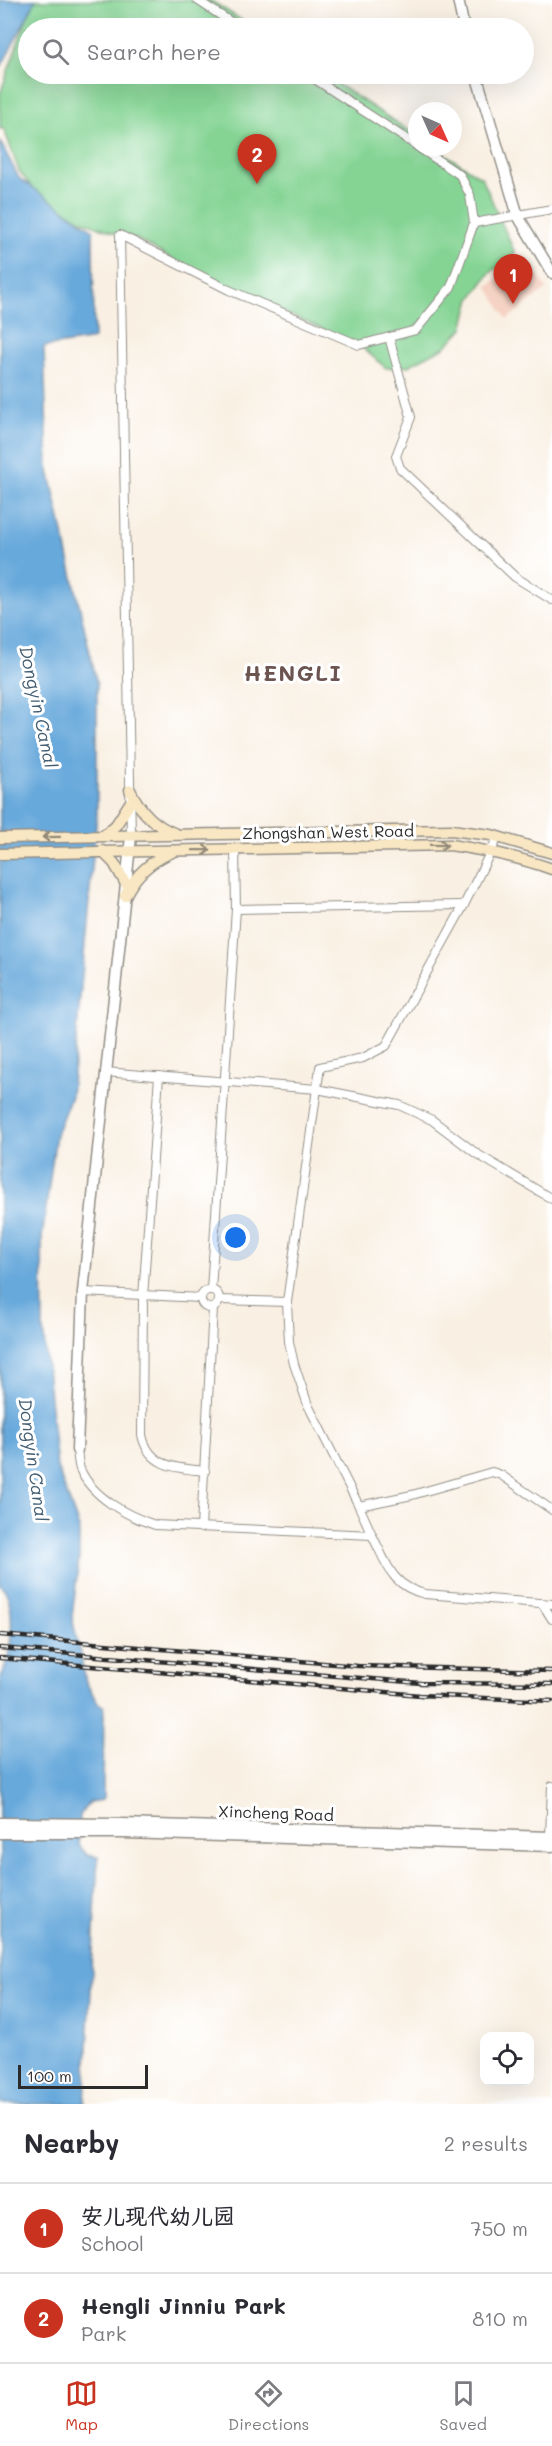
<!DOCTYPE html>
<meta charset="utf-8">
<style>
body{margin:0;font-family:Mali,"LXGW WenKai TC",sans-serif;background:#f7f7f7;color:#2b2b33}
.controls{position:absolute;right:18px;bottom:18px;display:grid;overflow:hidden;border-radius:12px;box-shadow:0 6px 24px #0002}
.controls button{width:54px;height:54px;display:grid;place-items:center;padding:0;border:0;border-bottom:2px solid #e1e1e2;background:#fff;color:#2b2b33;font:30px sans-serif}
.compass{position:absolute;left:408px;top:102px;width:54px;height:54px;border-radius:50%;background:#fff;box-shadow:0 6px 24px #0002;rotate:135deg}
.scale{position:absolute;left:18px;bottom:15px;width:130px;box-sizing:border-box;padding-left:6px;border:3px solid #2b2b2b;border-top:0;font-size:16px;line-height:21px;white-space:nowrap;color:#2b2b2b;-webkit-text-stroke:4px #fff;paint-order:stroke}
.you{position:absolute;left:236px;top:1238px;width:21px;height:21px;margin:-15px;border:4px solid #fff;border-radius:50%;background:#1a73e8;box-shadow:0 0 0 9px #1a73e833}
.badge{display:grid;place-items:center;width:39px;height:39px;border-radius:50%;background:#c8321e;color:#fff;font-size:20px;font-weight:700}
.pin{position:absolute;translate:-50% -50px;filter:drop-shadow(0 2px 3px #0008)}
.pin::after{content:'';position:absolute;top:32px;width:21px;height:18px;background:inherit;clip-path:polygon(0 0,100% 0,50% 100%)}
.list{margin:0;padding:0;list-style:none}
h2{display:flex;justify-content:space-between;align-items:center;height:78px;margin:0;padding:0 24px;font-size:26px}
h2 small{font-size:20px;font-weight:400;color:#7c7c81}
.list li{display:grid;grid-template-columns:39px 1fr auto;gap:18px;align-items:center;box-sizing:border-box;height:90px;padding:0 24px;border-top:2px solid #e1e1e2}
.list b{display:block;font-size:22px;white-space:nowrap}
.list p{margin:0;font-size:20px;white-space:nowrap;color:#7c7c81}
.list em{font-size:20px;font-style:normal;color:#7c7c81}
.icon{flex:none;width:33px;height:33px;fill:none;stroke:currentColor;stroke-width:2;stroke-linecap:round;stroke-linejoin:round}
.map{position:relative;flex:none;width:552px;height:2104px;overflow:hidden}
.search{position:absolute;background:#fff;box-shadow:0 6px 24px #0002;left:18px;right:18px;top:18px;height:66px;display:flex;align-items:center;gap:15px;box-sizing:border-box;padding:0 21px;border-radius:33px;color:#7c7c81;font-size:22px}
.sheet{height:258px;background:#fff}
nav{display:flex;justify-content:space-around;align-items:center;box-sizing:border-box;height:84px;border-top:2px solid #e1e1e2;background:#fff;font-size:16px;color:#7c7c81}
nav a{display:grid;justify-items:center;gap:3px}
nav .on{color:#c8321e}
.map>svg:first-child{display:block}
.built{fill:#f5d2c3}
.green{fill:#85d494;stroke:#588060;stroke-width:1.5}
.water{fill:#68a9db;stroke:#4a6a83;stroke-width:1.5}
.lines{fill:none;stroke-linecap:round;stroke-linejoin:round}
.minor-casing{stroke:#928e87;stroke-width:10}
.tertiary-casing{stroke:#928e87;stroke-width:13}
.secondary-casing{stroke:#928e87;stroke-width:13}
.minor{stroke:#fff;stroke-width:8}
.tertiary{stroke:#fff;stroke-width:10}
.secondary{stroke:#f9e7c3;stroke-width:10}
.rail-casing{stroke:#2b2b2b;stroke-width:4.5}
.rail{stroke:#fff;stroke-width:2;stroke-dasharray:7;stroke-linecap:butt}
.oneway{stroke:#928977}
.labels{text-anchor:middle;stroke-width:6;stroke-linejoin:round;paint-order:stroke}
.street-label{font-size:16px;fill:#2b2b2b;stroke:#fff}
.water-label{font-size:18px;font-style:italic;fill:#435d71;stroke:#fff}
.district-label{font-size:22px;font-weight:bold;letter-spacing:1.5px;fill:#6c5451;stroke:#fff}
</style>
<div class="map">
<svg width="552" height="2104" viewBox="0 0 552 2104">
<rect width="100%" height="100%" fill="#fff"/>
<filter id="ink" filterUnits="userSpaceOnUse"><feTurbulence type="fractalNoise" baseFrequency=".0167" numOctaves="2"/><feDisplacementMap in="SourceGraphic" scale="12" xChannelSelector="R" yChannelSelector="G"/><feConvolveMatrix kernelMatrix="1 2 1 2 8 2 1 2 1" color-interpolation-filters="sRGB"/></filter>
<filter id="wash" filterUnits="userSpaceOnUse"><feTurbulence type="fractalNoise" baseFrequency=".008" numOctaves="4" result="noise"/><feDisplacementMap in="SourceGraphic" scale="24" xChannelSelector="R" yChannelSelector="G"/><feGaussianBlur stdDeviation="1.35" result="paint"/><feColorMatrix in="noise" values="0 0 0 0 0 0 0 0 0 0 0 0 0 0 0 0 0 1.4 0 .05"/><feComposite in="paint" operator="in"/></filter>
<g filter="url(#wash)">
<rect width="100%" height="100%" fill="#f9f0e3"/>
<path class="built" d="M 520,264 L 533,268 L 547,289 L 507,319 L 487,286 Z"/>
<path class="green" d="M 33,0 L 210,0 L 254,28 L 28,28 L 28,74 L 322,74 L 417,136 L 417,147 L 434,147 L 482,178 L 515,253 L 489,274 L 471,299 L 463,328 L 445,347 L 408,366 L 386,368 L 359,345 L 207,279 L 135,238 L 120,235 L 79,219 L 33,189 L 19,171 L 4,129 L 0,129 L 0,94 Z"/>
<g class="water">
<path d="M 0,0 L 36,0 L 0,69 Z"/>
<path d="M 0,141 L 19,178 L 93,230 L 94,339 L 44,347 L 48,466 L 97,684 L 97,814 L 71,1096 L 56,1134 L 42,1238 L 43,1328 L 57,1467 L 79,1528 L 79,1560 L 72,1617 L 86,1682 L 97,1702 L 104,1707 L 103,1800 L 89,1802 L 80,1815 L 79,1845 L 87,1855 L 98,1857 L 85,2104 L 0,2104 L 0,1677 C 12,1662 18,1597 0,1585 Z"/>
</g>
</g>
<g filter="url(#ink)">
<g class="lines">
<defs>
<g id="minor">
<path d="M 197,0 L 240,28"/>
<path d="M 307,74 L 417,146"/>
<path d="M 474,223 L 552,209"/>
<path d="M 389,337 L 411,417 L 396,456 L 400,468 L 515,577 L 552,600"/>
<path d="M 131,836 L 120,235 L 229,290 L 359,345 L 416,330 L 451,287 L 474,223 L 470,195 L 460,175 L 418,147"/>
<path d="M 236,909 L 464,905"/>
<path d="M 105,1072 L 317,1089 L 399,1105 L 432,1120 L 477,1154 L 552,1199"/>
<path d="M 159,1076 L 143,1297 L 142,1435 C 149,1468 178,1468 205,1471"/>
<path d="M 211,1290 L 236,909 L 235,849"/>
<circle cx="210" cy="1299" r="9"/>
<path d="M 83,1292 L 201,1298"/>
<path d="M 219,1300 L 287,1302"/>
<path d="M 77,1450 C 78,1456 78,1463 80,1469 C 92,1497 127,1516 155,1525 L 372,1535 C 387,1564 391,1586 425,1594 L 552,1604"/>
<path d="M 359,1506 L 308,1405 L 294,1364 L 289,1342 L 287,1302 L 320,1067 L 363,1058 L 386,1046 L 464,905 L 498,837"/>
<path d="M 201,1528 L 213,1308"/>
<path d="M 372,1535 L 359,1506 L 412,1495 L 492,1472 L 501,1475 L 552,1510"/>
<path d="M 542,1603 L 552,1619"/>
<path d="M 550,1837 L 552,1786"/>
</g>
<g id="tertiary">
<path d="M 458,0 L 464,28"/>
<path d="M 476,74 L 518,216 L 552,273"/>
<path d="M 77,1450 L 83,1292 L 131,836"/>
<path d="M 0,1823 L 122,1824 L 552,1837"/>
<path d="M 0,1833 L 123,1833 L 552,1846"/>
</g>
<g id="secondary">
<path d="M 130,790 C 140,811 154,826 176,834"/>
<path d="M 103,836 L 116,825 L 130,803"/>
<path d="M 0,838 L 451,830 L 491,835 L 552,853"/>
<path d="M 102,851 L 114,863 L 126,884"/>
<path d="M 0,854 L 450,845 C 485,850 518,857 552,869"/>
<path d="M 125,896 C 135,875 150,861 172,852"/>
</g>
</defs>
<use href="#minor" class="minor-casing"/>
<use href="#tertiary" class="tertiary-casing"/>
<use href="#secondary" class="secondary-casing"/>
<use href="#minor" class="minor"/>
<use href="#tertiary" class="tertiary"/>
<use href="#secondary" class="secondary"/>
<defs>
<g id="rail">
<path d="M 0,1635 L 358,1666 L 552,1671"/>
<path d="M 0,1648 L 421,1683 L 552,1684"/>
<path d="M 0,1658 L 420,1695 L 552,1701"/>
</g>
</defs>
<use href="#rail" class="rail-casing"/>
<use href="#rail" class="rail"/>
</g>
<defs><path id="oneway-shaft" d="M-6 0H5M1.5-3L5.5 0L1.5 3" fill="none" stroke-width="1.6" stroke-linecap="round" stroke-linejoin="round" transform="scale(1.5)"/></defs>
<g class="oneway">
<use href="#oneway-shaft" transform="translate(51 837) rotate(179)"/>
<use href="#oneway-shaft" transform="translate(439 845) rotate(1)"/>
<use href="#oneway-shaft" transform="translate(202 850) rotate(-1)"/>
</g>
</g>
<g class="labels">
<g class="street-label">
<text transform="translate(328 832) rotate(-1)" y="6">Zhongshan West Road</text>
<text transform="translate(276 1813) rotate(2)" y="6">Xincheng Road</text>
</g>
<g class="water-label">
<text transform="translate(38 707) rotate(78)" y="6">Dongyin Canal</text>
<text transform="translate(33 1460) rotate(82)" y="6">Dongyin Canal</text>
</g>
<g class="district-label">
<text x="293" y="681">HENGLI</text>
</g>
</g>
</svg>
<div class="controls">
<button><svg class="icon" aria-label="locate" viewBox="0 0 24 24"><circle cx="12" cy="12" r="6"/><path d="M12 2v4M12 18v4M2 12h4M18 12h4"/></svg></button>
</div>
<svg class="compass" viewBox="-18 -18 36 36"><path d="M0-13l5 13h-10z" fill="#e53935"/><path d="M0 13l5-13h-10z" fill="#7c7c81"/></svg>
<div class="scale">100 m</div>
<div class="you"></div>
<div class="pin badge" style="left:513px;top:304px">1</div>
<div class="pin badge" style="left:257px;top:184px">2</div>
<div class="search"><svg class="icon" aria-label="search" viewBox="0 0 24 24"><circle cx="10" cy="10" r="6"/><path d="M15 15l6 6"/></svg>Search here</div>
</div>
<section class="sheet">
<h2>Nearby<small>2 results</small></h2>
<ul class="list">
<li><span class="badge">1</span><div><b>安儿现代幼儿园</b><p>School</p></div><em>750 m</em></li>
<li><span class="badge">2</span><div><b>Hengli Jinniu Park</b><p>Park</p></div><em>810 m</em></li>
</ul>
</section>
<nav>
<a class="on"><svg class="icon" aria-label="map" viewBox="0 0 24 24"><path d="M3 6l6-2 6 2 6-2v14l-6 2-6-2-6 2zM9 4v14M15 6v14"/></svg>Map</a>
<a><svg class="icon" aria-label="directions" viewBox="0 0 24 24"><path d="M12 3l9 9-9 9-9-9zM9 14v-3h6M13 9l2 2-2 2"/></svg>Directions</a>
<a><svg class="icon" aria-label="saved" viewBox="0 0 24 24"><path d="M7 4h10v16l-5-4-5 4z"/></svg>Saved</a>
</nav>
